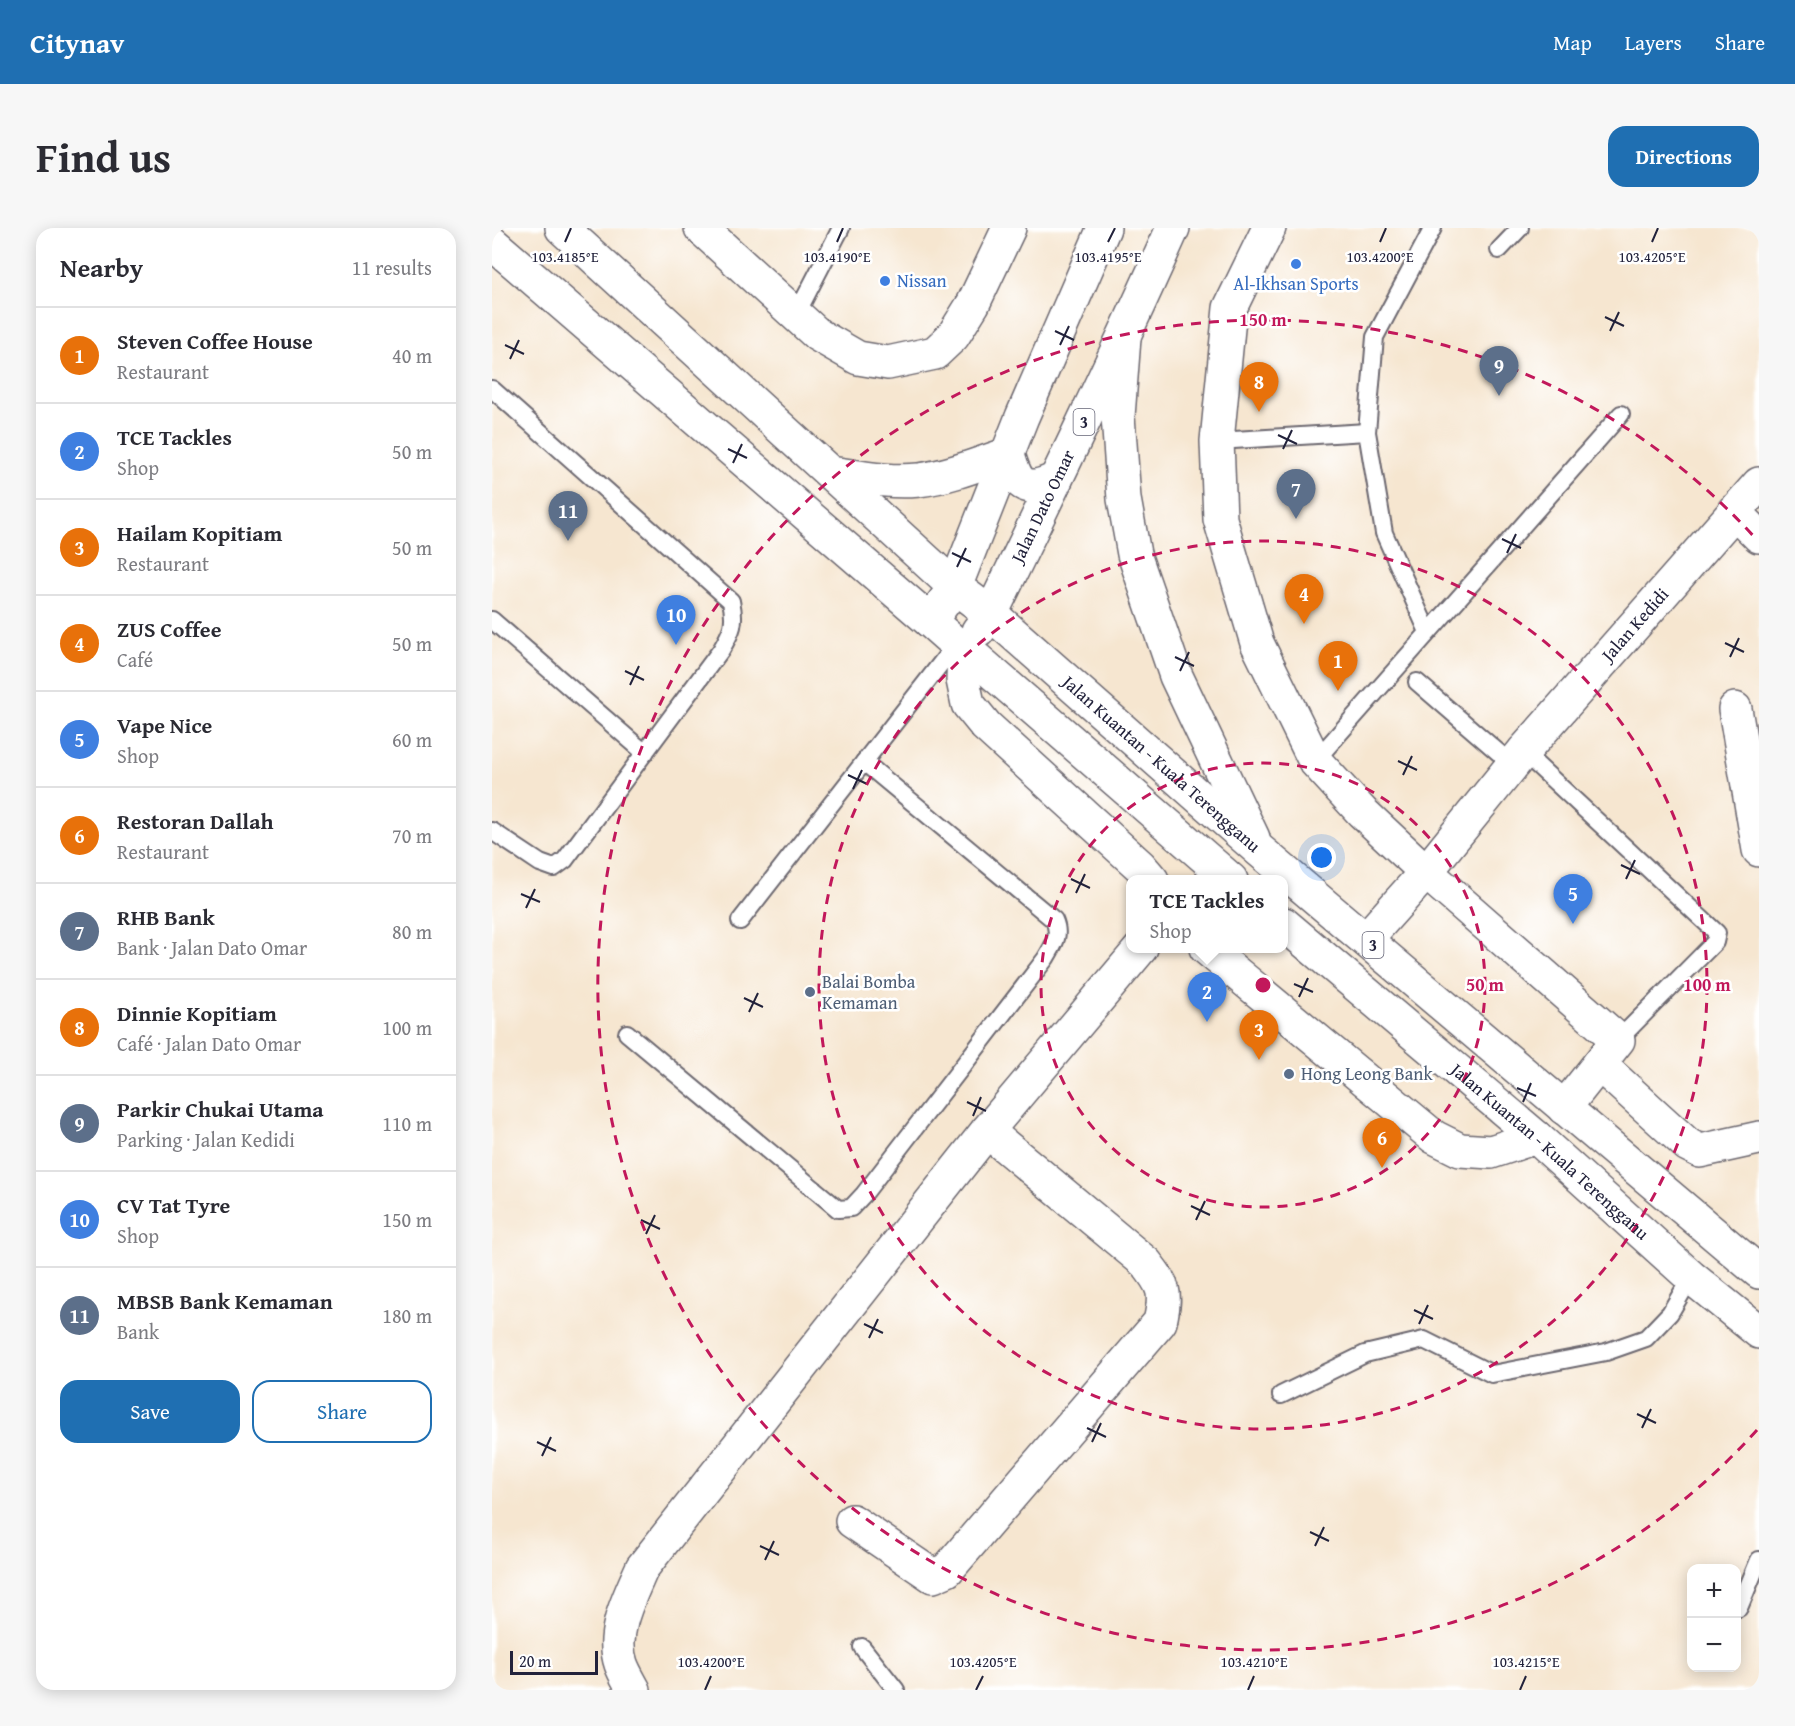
<!DOCTYPE html>
<meta charset="utf-8">
<style>
body{margin:0;font-family:"Gentium Book Plus",serif;background:#f7f7f7;color:#2b2b33}
.controls{position:absolute;right:18px;bottom:18px;display:grid;overflow:hidden;border-radius:12px;box-shadow:0 3px 15px #0003}
.controls button{width:54px;height:54px;display:grid;place-items:center;padding:0;border:0;border-bottom:2px solid #e1e1e2;background:#fff;color:#2b2b33;font:30px sans-serif}
.scale{position:absolute;left:18px;bottom:15px;width:88px;box-sizing:border-box;padding-left:6px;border:3px solid #22223b;border-top:0;font-size:16px;line-height:21px;white-space:nowrap;color:#22223b;-webkit-text-stroke:4px #fff;paint-order:stroke}
.you{position:absolute;left:830px;top:630px;width:21px;height:21px;margin:-15px;border:4px solid #fff;border-radius:50%;background:#1a73e8;box-shadow:0 0 0 9px #1a73e833}
.badge{display:grid;place-items:center;width:39px;height:39px;border-radius:50%;background:#1f6fb2;color:#fff;font-size:20px;font-weight:700}
.pin{position:absolute;translate:-50% -50px;filter:drop-shadow(0 2px 3px #0008)}
.pin::after{content:'';position:absolute;top:32px;width:21px;height:18px;background:inherit;clip-path:polygon(0 0,100% 0,50% 100%)}
.popup{position:absolute;left:634px;top:647px;width:162px;height:78px;box-sizing:border-box;display:grid;place-content:center;border-radius:12px;background:#fff;filter:drop-shadow(0 2px 4px #0005);font-size:20px;white-space:nowrap;color:#7c7c81}
.popup b{font-size:22px;color:#2b2b33}
.popup::after{content:'';position:absolute;left:50%;top:100%;margin-left:-12px;border:12px solid transparent;border-top-color:#fff}
.list{margin:0;padding:0;list-style:none}
h2{display:flex;justify-content:space-between;align-items:center;height:78px;margin:0;padding:0 24px;font-size:26px}
h2 small{font-size:20px;font-weight:400;color:#7c7c81}
.list li{display:grid;grid-template-columns:39px 1fr auto;gap:18px;align-items:center;box-sizing:border-box;height:96px;padding:0 24px;border-top:2px solid #e1e1e2}
.list b{display:block;font-size:22px;white-space:nowrap}
.list p{margin:0;font-size:20px;white-space:nowrap;color:#7c7c81}
.list em{font-size:20px;font-style:normal;color:#7c7c81}
.actions{display:flex;gap:12px;padding:18px 24px}
.actions a{flex:1;padding:14px 0;border:2px solid #1f6fb2;border-radius:18px;text-align:center;font-size:21px;color:#1f6fb2}
.actions .main{background:#1f6fb2;color:#fff}
.map{position:relative;flex:none;width:1267px;height:1462px;overflow:hidden;border-radius:18px}
header{display:flex;align-items:center;gap:36px;box-sizing:border-box;height:84px;padding:0 30px;background:#1f6fb2;color:#fff}
header strong{font-size:28px}
nav{display:flex;gap:33px;margin-inline-start:auto;font-size:21px}
.intro{display:flex;align-items:center;justify-content:space-between;box-sizing:border-box;height:144px;padding:0 36px}
h1{margin:0;font-size:42px}
.button{padding:15px 27px;border-radius:18px;background:#1f6fb2;color:#fff;font-size:21px;font-weight:700}
main{display:flex;gap:36px;padding:0 36px}
aside{flex:1;background:#fff;border-radius:18px;box-shadow:0 3px 15px #0003}
.map>svg:first-child{display:block}
.lines{fill:none;stroke-linecap:round;stroke-linejoin:round}
.service-casing{stroke:#6c676f;stroke-width:20}
.minor-casing{stroke:#6c676f;stroke-width:36}
.trunk-casing{stroke:#6c676f;stroke-width:36}
.service{stroke:#fff;stroke-width:16}
.minor{stroke:#fff;stroke-width:33}
.trunk{stroke:#fff;stroke-width:33}
.ticks{fill:none;stroke:#22223b;stroke-width:2}
.ring{fill:none;stroke:#c2185b;stroke-width:3;stroke-dasharray:10 8}
.shop-dot{fill:#3f7fe0;stroke:#fff;stroke-width:2}
.service-dot{fill:#5c6f8a;stroke:#fff;stroke-width:2}
.labels{text-anchor:middle;stroke-width:5;stroke-linejoin:round;paint-order:stroke}
.shield{fill:#fff;stroke:#646476;stroke-width:1.5}
.shield-label{font-size:16px;font-weight:bold;fill:#22223b}
.shop-label{font-size:18px;fill:#366cbe;stroke:#fff;text-anchor:start}
.street-label{font-size:18px;fill:#22223b;stroke:#fff}
.service-label{font-size:18px;fill:#4e5e75;stroke:#fff;text-anchor:start}
.ticks-label{font-size:15px;text-anchor:middle;fill:#22223b;stroke:#fff;stroke-width:5;stroke-linejoin:round;paint-order:stroke}
.centre{fill:#c2185b;stroke:#fff;stroke-width:3}
.ring-label{font-size:18px;text-anchor:middle;font-weight:bold;fill:#c2185b;stroke:#fff;stroke-width:5;stroke-linejoin:round;paint-order:stroke}
</style>
<header>
<strong>Citynav</strong>
<nav><a>Map</a><a>Layers</a><a>Share</a></nav>
</header>
<div class="intro"><h1>Find us</h1><a class="button">Directions</a></div>
<main>
<aside>
<h2>Nearby<small>11 results</small></h2>
<ul class="list">
<li><span class="badge" style="background:#e8710a">1</span><div><b>Steven Coffee House</b><p>Restaurant</p></div><em>40 m</em></li>
<li><span class="badge" style="background:#3f7fe0">2</span><div><b>TCE Tackles</b><p>Shop</p></div><em>50 m</em></li>
<li><span class="badge" style="background:#e8710a">3</span><div><b>Hailam Kopitiam</b><p>Restaurant</p></div><em>50 m</em></li>
<li><span class="badge" style="background:#e8710a">4</span><div><b>ZUS Coffee</b><p>Café</p></div><em>50 m</em></li>
<li><span class="badge" style="background:#3f7fe0">5</span><div><b>Vape Nice</b><p>Shop</p></div><em>60 m</em></li>
<li><span class="badge" style="background:#e8710a">6</span><div><b>Restoran Dallah</b><p>Restaurant</p></div><em>70 m</em></li>
<li><span class="badge" style="background:#5c6f8a">7</span><div><b>RHB Bank</b><p>Bank · Jalan Dato Omar</p></div><em>80 m</em></li>
<li><span class="badge" style="background:#e8710a">8</span><div><b>Dinnie Kopitiam</b><p>Café · Jalan Dato Omar</p></div><em>100 m</em></li>
<li><span class="badge" style="background:#5c6f8a">9</span><div><b>Parkir Chukai Utama</b><p>Parking · Jalan Kedidi</p></div><em>110 m</em></li>
<li><span class="badge" style="background:#3f7fe0">10</span><div><b>CV Tat Tyre</b><p>Shop</p></div><em>150 m</em></li>
<li><span class="badge" style="background:#5c6f8a">11</span><div><b>MBSB Bank Kemaman</b><p>Bank</p></div><em>180 m</em></li>
</ul>
<div class="actions"><a class="main">Save</a><a>Share</a></div>
</aside>
<div class="map">
<svg width="1267" height="1462" viewBox="0 0 1267 1462">
<rect width="100%" height="100%" fill="#fff"/>
<filter id="ink" filterUnits="userSpaceOnUse"><feTurbulence type="fractalNoise" baseFrequency=".0167" numOctaves="2"/><feDisplacementMap in="SourceGraphic" scale="12" xChannelSelector="R" yChannelSelector="G"/><feConvolveMatrix kernelMatrix="1 2 1 2 8 2 1 2 1" color-interpolation-filters="sRGB"/></filter>
<filter id="wash" filterUnits="userSpaceOnUse"><feTurbulence type="fractalNoise" baseFrequency=".008" numOctaves="4" result="noise"/><feDisplacementMap in="SourceGraphic" scale="24" xChannelSelector="R" yChannelSelector="G"/><feGaussianBlur stdDeviation="1.35" result="paint"/><feColorMatrix in="noise" values="0 0 0 0 0 0 0 0 0 0 0 0 0 0 0 0 0 1.4 0 .05"/><feComposite in="paint" operator="in"/></filter>
<g filter="url(#wash)">
<rect width="100%" height="100%" fill="#f6e6d0"/>
</g>
<g filter="url(#ink)">
<g class="lines">
<defs>
<g id="service">
<path d="M 1007,22 L 1028,0"/>
<path d="M 304,87 L 349,0"/>
<path d="M 0,161 L 239,373 C 244,395 240,403 229,422 L 73,632 L 62,640 L 48,635 L 0,603"/>
<path d="M 725,213 L 875,204"/>
<path d="M 0,392 L 153,525"/>
<path d="M 936,404 L 892,305 L 875,204 L 883,109 L 941,0"/>
<path d="M 925,454 L 1021,537"/>
<path d="M 1031,524 L 1225,705 L 1223,714 L 1126,812"/>
<path d="M 823,533 L 1129,186"/>
<path d="M 248,693 L 464,416"/>
<path d="M 135,805 L 346,981 L 359,980 L 372,966 L 554,730 C 562,716 569,708 562,692 L 372,534"/>
<path d="M 789,1167 L 873,1126 L 932,1112 L 1000,1146 L 1114,1124 L 1154,1110 L 1178,1085 L 1199,1049"/>
<path d="M 1247,1380 L 1267,1332"/>
<path d="M 370,1419 L 404,1462"/>
</g>
<g id="minor">
<path d="M 70,0 L 463,359"/>
<path d="M 209,0 L 326,107 L 366,130 L 396,135 L 443,125 L 461,108 L 481,76 L 517,0"/>
<path d="M 777,0 L 738,80 L 725,213 L 728,291 L 765,415 L 823,533 L 870,584 L 934,644 L 1126,812 L 1072,880"/>
<path d="M 0,15 L 438,393"/>
<path d="M 1242,283 L 1267,308"/>
<path d="M 472,420 L 471,452 L 476,476 L 494,498 L 648,638 L 660,652"/>
<path d="M 1243,481 L 1267,622"/>
<path id="s1" d="M 874,711 L 934,644 L 1031,524 L 1267,256"/>
<path d="M 714,720 L 942,909 L 968,922 L 999,924 L 1044,909"/>
<path d="M 1107,836 L 1196,917 L 1208,923 L 1267,910"/>
<path d="M 360,1293 L 441,1348 L 455,1342 L 668,1094 C 675,1064 672,1058 654,1035 L 495,903"/>
<path d="M 142,1462 C 138,1454 132,1445 129,1436 C 118,1405 138,1368 150,1340 L 495,903 L 649,720"/>
</g>
<g id="trunk">
<path d="M 612,0 L 530,189 L 463,359 L 438,393 L 464,416 L 472,420 L 739,652"/>
<path d="M 632,110 L 626,188 L 632,271 L 642,326 L 684,448 L 761,610"/>
<path d="M 339,245 C 368,249 398,255 427,252 C 458,248 487,236 516,226 C 525,257 532,266 564,251"/>
<path id="s2" d="M 463,359 L 499,386 L 767,622 L 1267,1044"/>
<path id="s3" d="M 486,403 L 499,386 C 561,258 623,130 681,0"/>
<path id="s4" d="M 792,696 L 1044,909 L 1199,1049 L 1267,1104"/>
</g>
</defs>
<use href="#service" class="service-casing"/>
<use href="#minor" class="minor-casing"/>
<use href="#trunk" class="trunk-casing"/>
<use href="#service" class="service"/>
<use href="#minor" class="minor"/>
<use href="#trunk" class="trunk"/>
</g>
</g>
<path class="ticks" d="M 73,14 L 79,0M 345,14 L 351,0M 616,14 L 623,0M 888,14 L 894,0M 1160,14 L 1166,0M 1113,89 L 1132,98M 563,103 L 582,112M 1118,103 L 1127,84M 13,117 L 32,126M 568,117 L 577,98M 18,131 L 27,112M 786,207 L 805,216M 236,221 L 255,230M 791,221 L 800,202M 241,235 L 250,216M 1010,311 L 1029,320M 460,325 L 479,334M 1015,325 L 1024,306M 465,339 L 474,320M 1233,415 L 1252,424M 683,429 L 702,438M 1238,429 L 1247,410M 133,443 L 152,452M 688,443 L 697,424M 138,457 L 147,438M 906,533 L 925,542M 356,547 L 375,556M 911,547 L 920,528M 361,561 L 370,542M 1129,637 L 1148,646M 579,651 L 598,660M 1134,651 L 1143,632M 584,665 L 593,646M 29,666 L 48,674M 34,680 L 43,661M 802,756 L 821,764M 807,769 L 816,750M 252,770 L 271,779M 257,784 L 266,765M 1025,860 L 1044,868M 475,874 L 494,883M 1031,874 L 1039,855M 481,888 L 489,869M 699,978 L 718,987M 149,992 L 168,1001M 704,992 L 713,973M 154,1006 L 163,987M 922,1082 L 941,1091M 372,1096 L 391,1105M 927,1096 L 936,1077M 377,1110 L 386,1091M 1145,1186 L 1164,1195M 595,1200 L 614,1209M 1150,1200 L 1159,1181M 45,1214 L 64,1223M 600,1214 L 609,1195M 50,1228 L 59,1209M 818,1304 L 837,1313M 268,1318 L 287,1327M 823,1318 L 832,1299M 273,1332 L 282,1313M 213,1462 L 219,1448M 484,1462 L 491,1448M 756,1462 L 762,1448M 1028,1462 L 1034,1448"/>
<g class="ring">
<circle cx="771" cy="757" r="222"/>
<circle cx="771" cy="757" r="444"/>
<path d="M1265 1202A665 665 0 1 1 1265 312"/>
</g>
<g class="shop-dot">
<circle cx="804" cy="36" r="6"/>
<circle cx="393" cy="53" r="6"/>
</g>
<g class="service-dot">
<circle cx="318" cy="764" r="6"/>
<circle cx="797" cy="846" r="6"/>
</g>
<g class="labels">
<g class="shield">
<rect x="581.5" y="181" width="21" height="26" rx="4.5"/>
<rect x="870.5" y="704" width="21" height="26" rx="4.5"/>
</g>
<g class="shield-label">
<text x="592" y="200">3</text>
<text x="881" y="723">3</text>
</g>
<g class="shop-label">
<text x="405" y="59">Nissan</text>
<text x="804" y="62" text-anchor="middle">Al-Ikhsan Sports</text>
</g>
<g class="street-label">
<text dy="6" stroke="none"><textPath href="#s3" startOffset="141">Jalan Dato Omar</textPath></text>
<text dy="6" stroke="none"><textPath href="#s1" startOffset="414">Jalan Kedidi</textPath></text>
<text dy="6" stroke="none"><textPath href="#s2" startOffset="272">Jalan Kuantan - Kuala Terengganu</textPath></text>
<text dy="6" stroke="none"><textPath href="#s4" startOffset="350">Jalan Kuantan - Kuala Terengganu</textPath></text>
</g>
<g class="service-label">
<text x="330" y="760">Balai Bomba<tspan x="330" dy="21">Kemaman</tspan></text>
<text x="809" y="852">Hong Leong Bank</text>
</g>
</g>
<g class="ticks-label">
<text x="73" y="34">103.4185°E</text>
<text x="345" y="34">103.4190°E</text>
<text x="616" y="34">103.4195°E</text>
<text x="888" y="34">103.4200°E</text>
<text x="1160" y="34">103.4205°E</text>
<text x="1034" y="1439">103.4215°E</text>
<text x="219" y="1439">103.4200°E</text>
<text x="491" y="1439">103.4205°E</text>
<text x="762" y="1439">103.4210°E</text>
</g>
<circle cx="771" cy="757" r="9" class="centre"/>
<g class="ring-label">
<text x="771" y="98">150 m</text>
<text x="993" y="763">50 m</text>
<text x="1215" y="763">100 m</text>
</g>
</svg>
<div class="controls">
<button>+</button>
<button>−</button>
</div>
<div class="scale">20 m</div>
<div class="you"></div>
<div class="pin badge" style="left:846px;top:463px;background:#e8710a">1</div>
<div class="pin badge" style="left:715px;top:794px;background:#3f7fe0">2</div>
<div class="popup"><b>TCE Tackles</b>Shop</div>
<div class="pin badge" style="left:767px;top:832px;background:#e8710a">3</div>
<div class="pin badge" style="left:812px;top:396px;background:#e8710a">4</div>
<div class="pin badge" style="left:1081px;top:696px;background:#3f7fe0">5</div>
<div class="pin badge" style="left:890px;top:940px;background:#e8710a">6</div>
<div class="pin badge" style="left:804px;top:291px;background:#5c6f8a">7</div>
<div class="pin badge" style="left:767px;top:184px;background:#e8710a">8</div>
<div class="pin badge" style="left:1007px;top:168px;background:#5c6f8a">9</div>
<div class="pin badge" style="left:184px;top:417px;background:#3f7fe0">10</div>
<div class="pin badge" style="left:76px;top:313px;background:#5c6f8a">11</div>
</div>
</main>
